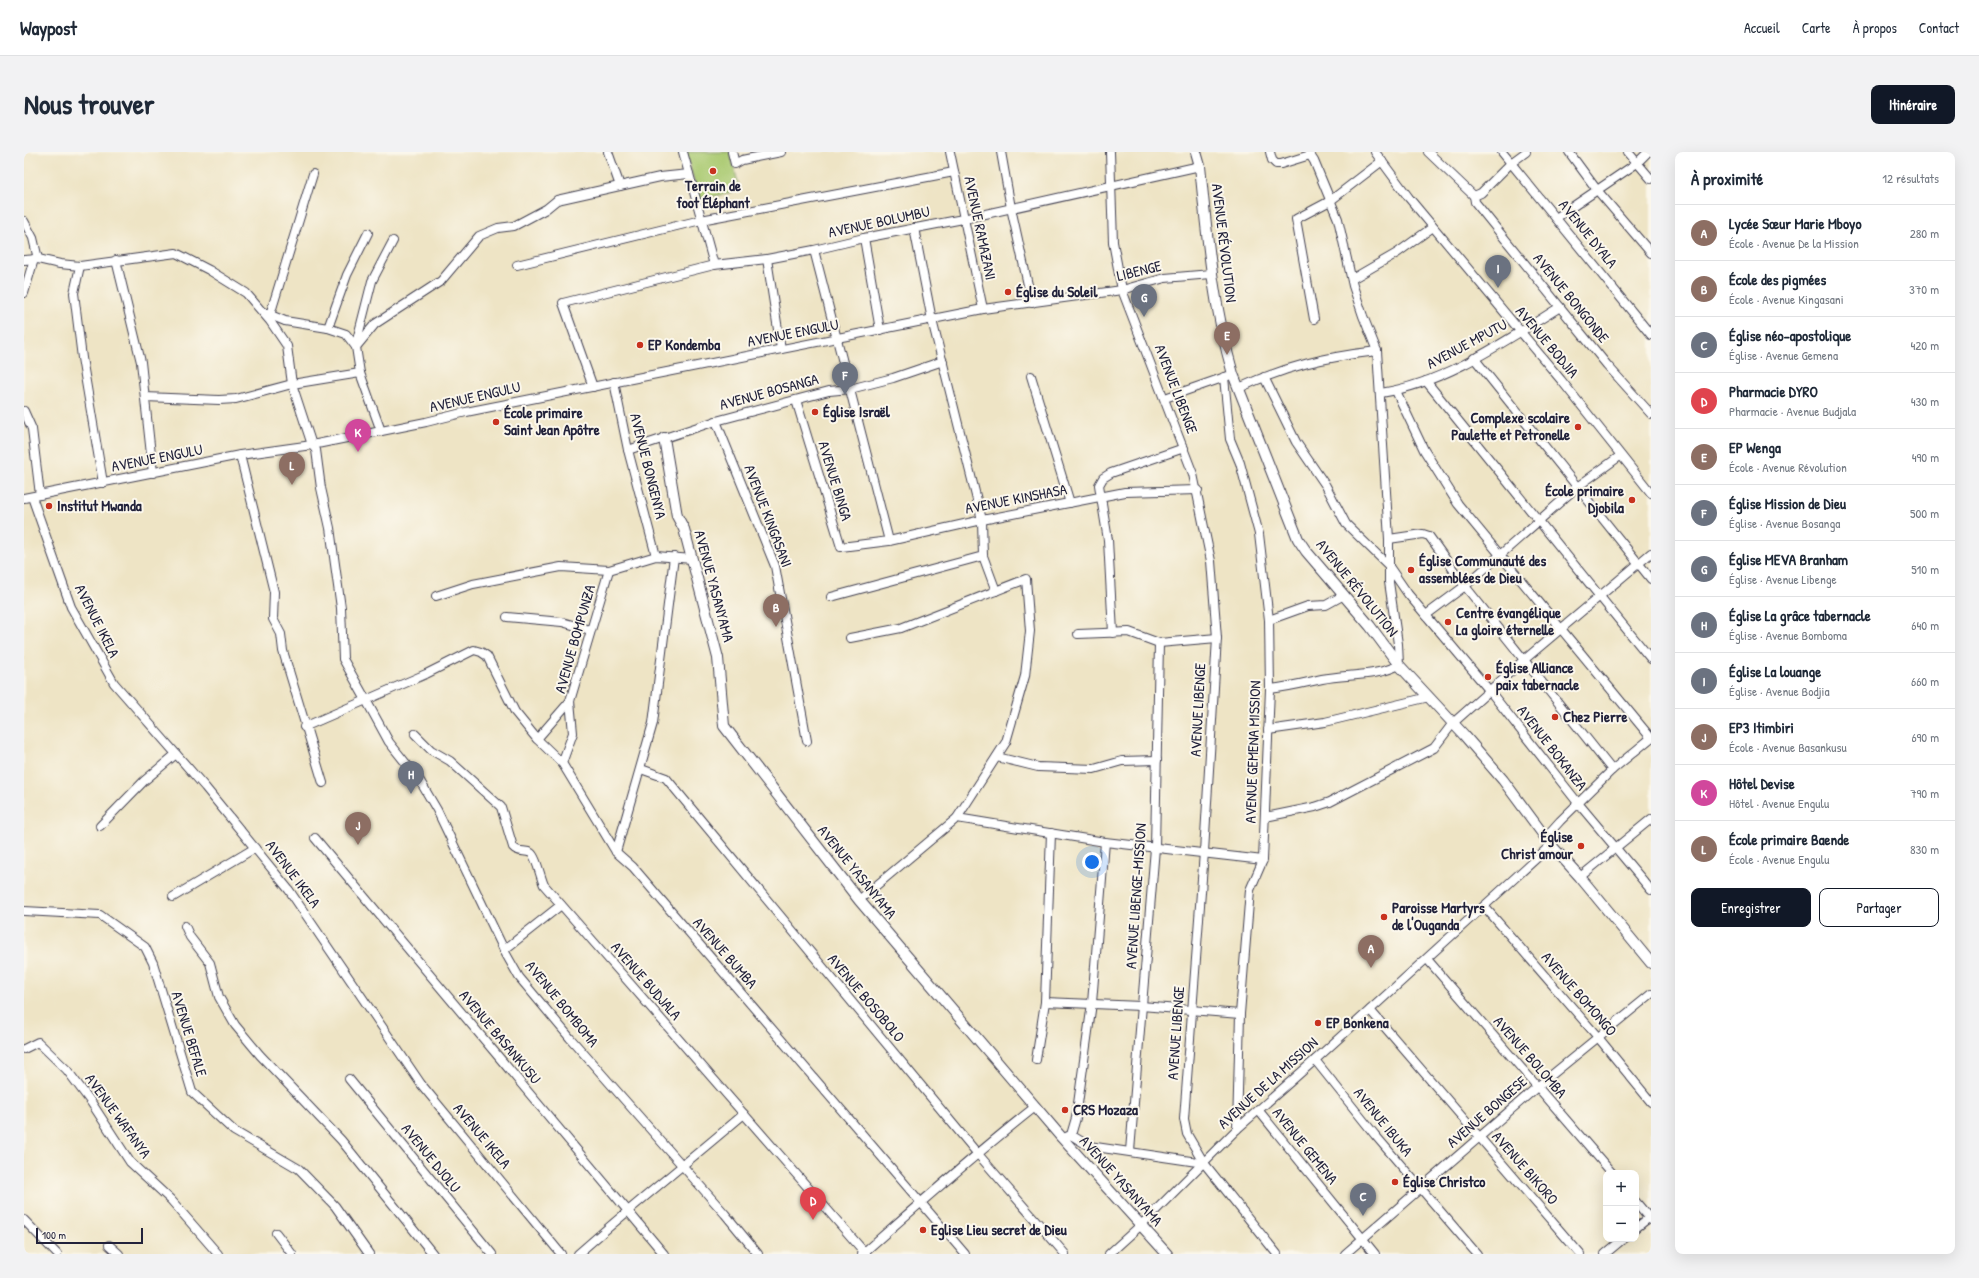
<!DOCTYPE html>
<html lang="fr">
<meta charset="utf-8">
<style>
body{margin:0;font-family:"Patrick Hand",sans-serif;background:#f2f2f3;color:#1f2937}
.controls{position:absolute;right:12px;bottom:12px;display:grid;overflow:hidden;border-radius:8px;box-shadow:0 4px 16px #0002}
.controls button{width:36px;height:36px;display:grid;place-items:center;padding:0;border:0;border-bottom:1px solid #e0e1e3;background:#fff;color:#1f2937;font:20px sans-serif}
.scale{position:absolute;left:12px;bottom:10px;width:107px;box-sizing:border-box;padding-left:4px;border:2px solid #22223b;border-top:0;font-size:11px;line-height:14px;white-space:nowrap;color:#22223b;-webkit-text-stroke:3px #fbf7ec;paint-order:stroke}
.you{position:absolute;left:1068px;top:710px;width:14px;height:14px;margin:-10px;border:3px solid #fff;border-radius:50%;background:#1a73e8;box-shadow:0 0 0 6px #1a73e833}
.badge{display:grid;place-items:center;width:26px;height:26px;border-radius:50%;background:#111827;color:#fff;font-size:13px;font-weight:700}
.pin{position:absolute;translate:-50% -33px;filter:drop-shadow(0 1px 2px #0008)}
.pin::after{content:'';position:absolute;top:21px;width:14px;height:12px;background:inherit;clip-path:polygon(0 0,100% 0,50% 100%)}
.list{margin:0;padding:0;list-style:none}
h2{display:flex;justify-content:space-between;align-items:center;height:52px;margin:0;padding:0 16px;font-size:17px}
h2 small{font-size:13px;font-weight:400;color:#747a83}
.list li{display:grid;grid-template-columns:26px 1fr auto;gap:12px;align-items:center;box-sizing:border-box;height:56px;padding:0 16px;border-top:1px solid #e0e1e3}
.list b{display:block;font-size:15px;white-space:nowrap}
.list p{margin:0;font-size:13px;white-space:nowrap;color:#747a83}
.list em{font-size:13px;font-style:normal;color:#747a83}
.actions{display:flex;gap:8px;padding:12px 16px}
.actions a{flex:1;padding:9px 0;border:1px solid #111827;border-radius:8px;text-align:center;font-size:14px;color:#111827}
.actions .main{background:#111827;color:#fff}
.map{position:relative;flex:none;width:1627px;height:1102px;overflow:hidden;border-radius:8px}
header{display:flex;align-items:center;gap:24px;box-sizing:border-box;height:56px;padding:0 20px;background:#fff;border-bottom:1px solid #e0e1e3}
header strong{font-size:19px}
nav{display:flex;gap:22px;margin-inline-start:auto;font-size:14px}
.intro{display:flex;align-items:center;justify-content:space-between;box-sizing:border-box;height:96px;padding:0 24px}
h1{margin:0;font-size:28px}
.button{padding:10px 18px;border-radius:8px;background:#111827;color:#fff;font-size:14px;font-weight:700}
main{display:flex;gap:24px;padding:0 24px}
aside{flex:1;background:#fff;border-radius:8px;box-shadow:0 4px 16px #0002}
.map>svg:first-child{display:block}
.green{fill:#accb73;stroke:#677657}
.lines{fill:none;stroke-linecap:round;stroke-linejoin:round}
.minor-casing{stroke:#413f50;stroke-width:10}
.tertiary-casing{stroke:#413f50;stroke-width:12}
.minor{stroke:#fff;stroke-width:8}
.tertiary{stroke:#fff;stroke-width:10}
.poi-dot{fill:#c8321e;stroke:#fbf7ec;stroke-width:1.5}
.labels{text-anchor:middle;stroke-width:4;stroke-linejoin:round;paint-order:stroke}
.poi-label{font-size:15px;font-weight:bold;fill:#22223b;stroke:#fbf7ec;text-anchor:start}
.street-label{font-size:15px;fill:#22223b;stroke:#fbf7ec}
</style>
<header>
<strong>Waypost</strong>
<nav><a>Accueil</a><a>Carte</a><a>À propos</a><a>Contact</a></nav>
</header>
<div class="intro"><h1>Nous trouver</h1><a class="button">Itinéraire</a></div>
<main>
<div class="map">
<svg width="1627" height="1102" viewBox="0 0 1627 1102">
<rect width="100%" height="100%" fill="#fbf7ec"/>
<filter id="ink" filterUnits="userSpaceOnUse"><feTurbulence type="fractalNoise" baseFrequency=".025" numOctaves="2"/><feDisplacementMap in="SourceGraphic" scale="8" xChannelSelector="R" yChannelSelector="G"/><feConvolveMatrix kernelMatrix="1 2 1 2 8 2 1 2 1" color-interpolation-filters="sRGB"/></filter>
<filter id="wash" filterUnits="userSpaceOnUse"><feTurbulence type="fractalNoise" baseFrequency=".012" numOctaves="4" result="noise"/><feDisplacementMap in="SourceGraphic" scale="16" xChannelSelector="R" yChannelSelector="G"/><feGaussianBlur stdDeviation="0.9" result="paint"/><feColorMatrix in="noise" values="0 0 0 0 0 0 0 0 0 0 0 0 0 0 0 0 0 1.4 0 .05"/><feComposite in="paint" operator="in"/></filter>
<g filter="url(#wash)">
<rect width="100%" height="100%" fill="#eee4c5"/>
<path class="green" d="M 662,0 L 706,0 L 716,38 L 675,48 Z"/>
</g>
<g filter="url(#ink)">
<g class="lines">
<defs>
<g id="minor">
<path d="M 584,0 L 596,34"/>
<path d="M 659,0 L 690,113"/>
<path d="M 708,0 L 711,12 L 718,8 L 757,0"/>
<path d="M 926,0 L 959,157"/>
<path d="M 977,0 L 987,56 L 1008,151"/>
<path d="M 1086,0 L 1089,90 L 1098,138 L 1169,322 L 1187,409 L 1193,486 L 1180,700 L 1160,967 L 1163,982 L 1180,1011 L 1253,1102"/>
<path d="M 1351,0 L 1385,46 L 1537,228 L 1627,341"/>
<path d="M 1404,0 L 1450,44"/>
<path d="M 1478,0 L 1627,183"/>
<path d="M 1545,0 L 1573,38 L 1627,101"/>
<path d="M 1604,0 L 1627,27"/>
<path d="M 1450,44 L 1451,50 L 1583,213 L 1627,262"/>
<path d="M 1450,44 L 1457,41 L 1487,11 L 1502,0"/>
<path d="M 1532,66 L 1613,11 L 1624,0"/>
<path d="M 0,69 L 9,86 L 14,107"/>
<path d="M 840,86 L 856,178"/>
<path d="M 790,98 L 865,389"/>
<path d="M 743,107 L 757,197"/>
<path d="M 0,108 L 14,107 L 36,112 L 56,114 L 152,101 L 185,118 L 222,141 L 246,169 L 263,194 L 268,232 L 288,293 L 292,298 L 297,336 L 306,376 L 317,456 L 319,507 L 342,548 L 365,590 L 396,629 L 413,658 L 482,802 L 495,825 L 546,886 L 701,1062 L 734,1102"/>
<path d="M 92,108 L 117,210 L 129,321"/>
<path d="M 493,113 L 677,68 L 930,20"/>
<path d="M 56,114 L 50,141 L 58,206 L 79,331"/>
<path d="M 1328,127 L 1373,101 L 1409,75"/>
<path d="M 0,141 L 10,107"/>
<path d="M 239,160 L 261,169 L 304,176 L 322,182 L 332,195 L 336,221 L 357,279"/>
<path d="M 246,163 L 289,22"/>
<path d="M 1290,167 L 1272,67 L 1306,49 L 1358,9"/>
<path d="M 304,176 L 323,123 L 344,81"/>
<path d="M 332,192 L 348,129 L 369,89"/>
<path d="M 332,195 L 351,172 L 417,129 L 455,84 L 474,76 L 490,74 L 522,57 L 533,48 L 636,25 L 665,22"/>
<path d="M 1450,206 L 1627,427"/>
<path d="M 1007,224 L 1046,351"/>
<path d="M 1200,225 L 1206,287 L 1216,311 L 1235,382 L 1245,468 L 1246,537 L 1239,708 L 1226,738 L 1216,862 L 1213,977"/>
<path d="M 1240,225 L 1272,290 L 1302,334 L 1322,372 L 1364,413 L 1384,442 L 1465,538 L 1554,651 L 1627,738"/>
<path d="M 1402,229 C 1477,321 1551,415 1627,507"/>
<path d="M 590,230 L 604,298 L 632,404"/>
<path d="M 569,235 L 539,151 L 690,113 L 743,107 L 790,98 L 840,86 L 939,67 L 1176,14"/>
<path d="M 1215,236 C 1263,214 1301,205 1353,199"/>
<path d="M 1372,239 L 1400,298 L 1434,352 L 1627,586"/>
<path d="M 1357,241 C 1422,231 1481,189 1536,155"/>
<path d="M 121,245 L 195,248 L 212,247 L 268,232 L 336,221"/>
<path d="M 1141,246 L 1204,224"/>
<path d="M 772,248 L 817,395 L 865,389 L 958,368 L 1101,340 L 1174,338"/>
<path d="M 0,259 L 8,277 L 16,343"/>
<path d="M 692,269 L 751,414 L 783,589"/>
<path d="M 604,298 L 692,269 L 805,239 L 826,237 L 869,226 L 919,209"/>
<path d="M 216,303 L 250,440 L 249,467 L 257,482 L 259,499 L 299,631"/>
<path d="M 8,345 L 47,455 L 90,531 L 181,635 L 265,738 L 397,932 L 537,1102"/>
<path d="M 0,346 L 216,303 L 288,293 L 402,270 L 442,260 L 959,157 L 1098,138 L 1141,126 L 1187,122"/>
<path d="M 1365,387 L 1399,382 L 1405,384 L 1441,434 L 1588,618"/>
<path d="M 959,404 L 972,439"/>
<path d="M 412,444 L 449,432 L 537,415 L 585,418 L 632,404 L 668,407"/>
<path d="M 807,445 L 959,404 L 958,368 L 908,168 L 890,76"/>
<path d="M 1402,463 L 1441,434 L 1553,335 L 1596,304"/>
<path d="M 483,465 L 538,470 L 566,478"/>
<path d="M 1245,468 L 1284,454 L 1302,453 L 1320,443"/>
<path d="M 1089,481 L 1084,388 L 1075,333 L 1079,326 L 1087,321 L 1160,296"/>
<path d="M 1054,482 L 1105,480 L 1135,491 L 1193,486"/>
<path d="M 826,486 L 877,476 L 1002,427 L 1006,479 L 1001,524 L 982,590 L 933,666"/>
<path d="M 1246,537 C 1264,535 1280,531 1298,527 C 1323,522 1352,525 1375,513 L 1374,492 L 1365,430 L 1365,387 L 1353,199 L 1339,164 L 1329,134 L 1314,67 L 1290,9 L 1286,3 L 1257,12 L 1252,12 L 1248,8 L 1246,0"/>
<path d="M 280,575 L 402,522 L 450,498 L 457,500 L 463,504 L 491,560 L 513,587 L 538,611 L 592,700 L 609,715 L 941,1102"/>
<path d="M 1244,578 L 1301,570 L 1405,545"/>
<path d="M 391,582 L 407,598 L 426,609 L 477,655 L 489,695 C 494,701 501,698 507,701 C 512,704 517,727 520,733 L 842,1102"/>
<path d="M 513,587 L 546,549"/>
<path d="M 973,605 L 1014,615 L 1070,617 L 1098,609 L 1133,608"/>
<path d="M 538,611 L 549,581 L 546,549 L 585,418"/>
<path d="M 617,617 L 642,626 L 953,1001 L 1041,1102"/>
<path d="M 1241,665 L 1291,655 L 1306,650 L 1410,596 L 1429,571 L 1500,508 L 1627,401"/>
<path d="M 76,674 L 120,629 L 152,602"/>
<path d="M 291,686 L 640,1102"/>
<path d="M 592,700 L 629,571 L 650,405"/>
<path d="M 1556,725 L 1627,667"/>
<path d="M 149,745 L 231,696"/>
<path d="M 835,748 L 933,666 L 1081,690 L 1239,708"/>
<path d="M 1460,754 L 1573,884 L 1627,950"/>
<path d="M 0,759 L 76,763 L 121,795 L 129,811 L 168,940 L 210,979 L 275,1017 L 311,1054 L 345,1102"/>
<path d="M 161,774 L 166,785 L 186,811 L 195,845 L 211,873 L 236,903 L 317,988 L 409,1102"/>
<path d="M 480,798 L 537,753"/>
<path d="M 1403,807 L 1588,1021"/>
<path d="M 1021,850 L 1117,854 L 1216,862"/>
<path d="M 1346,858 L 1556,1102"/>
<path d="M 0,897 L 14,890 L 43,918 L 67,950 L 106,1010 L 147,1048 L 194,1102"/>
<path d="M 1012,908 L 1021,850 L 1027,681"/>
<path d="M 1291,908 L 1351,983 L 1453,1102"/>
<path d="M 325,927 L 468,1102"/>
<path d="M 1235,959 L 1351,1102"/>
<path d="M 1047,983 L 1052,966 L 1068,851 L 1081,690"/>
<path d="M 1042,985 L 1047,983 L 1065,994 L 1180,1011"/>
<path d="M 1106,999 L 1131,696 L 1135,491"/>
<path d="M 1612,1050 L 1627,1068"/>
<path d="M 0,1068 L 33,1102"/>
<path d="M 1612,1076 L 1627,1064"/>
<path d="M 252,1081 L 268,1102"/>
<path d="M 85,1093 L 95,1102"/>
<path d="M 554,1102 C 608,1054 665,1009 720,962"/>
<path d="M 838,1102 C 895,1052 951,1002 1011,955"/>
<path d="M 1085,1102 L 1117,1073 L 1213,977 L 1291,908 L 1527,693 L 1527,679 L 1536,669 L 1588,618 L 1627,586"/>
<path d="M 1321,1102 L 1513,935 L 1627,842"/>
<path d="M 1581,1102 L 1599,1087"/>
</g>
<g id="tertiary">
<path d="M 1172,0 L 1176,14 C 1183,85 1189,153 1209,222 L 1274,387 L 1282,399 L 1346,474 L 1375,513 L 1440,583 L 1479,628 L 1527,693 L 1556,725 L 1627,811"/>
<path d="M 640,286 L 653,364 L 660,377 L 694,506 L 700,574 L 835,748 L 1038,986 L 1143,1102"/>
</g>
</defs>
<use href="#minor" class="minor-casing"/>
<use href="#tertiary" class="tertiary-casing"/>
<use href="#minor" class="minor"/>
<use href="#tertiary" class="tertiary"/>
</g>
</g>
<g class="poi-dot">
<circle cx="689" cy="19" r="4"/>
<circle cx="984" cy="140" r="4"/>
<circle cx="616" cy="193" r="4"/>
<circle cx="791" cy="260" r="4"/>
<circle cx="472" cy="270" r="4"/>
<circle cx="1554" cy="275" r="4"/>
<circle cx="1608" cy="348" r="4"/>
<circle cx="25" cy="354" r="4"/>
<circle cx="1387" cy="418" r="4"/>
<circle cx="1424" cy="470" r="4"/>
<circle cx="1464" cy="525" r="4"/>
<circle cx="1531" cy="565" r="4"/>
<circle cx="1557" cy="694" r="4"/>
<circle cx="1360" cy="765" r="4"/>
<circle cx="1294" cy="871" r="4"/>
<circle cx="1041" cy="958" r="4"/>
<circle cx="1371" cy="1030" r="4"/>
<circle cx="899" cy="1078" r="4"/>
</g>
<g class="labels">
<g class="poi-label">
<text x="689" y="39" text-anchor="middle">Terrain de<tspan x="689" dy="17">foot Éléphant</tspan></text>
<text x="992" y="145">Église du Soleil</text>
<text x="624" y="198">EP Kondemba</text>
<text x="799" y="265">Église Israël</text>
<text x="480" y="266">École primaire<tspan x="480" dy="17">Saint Jean Apôtre</tspan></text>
<text x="1546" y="271" text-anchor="end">Complexe scolaire<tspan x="1546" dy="17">Paulette et Petronelle</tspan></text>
<text x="1600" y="344" text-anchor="end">École primaire<tspan x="1600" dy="17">Djobila</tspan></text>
<text x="33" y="359">Institut Mwanda</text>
<text x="1395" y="414">Église Communauté des<tspan x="1395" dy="17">assemblées de Dieu</tspan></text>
<text x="1432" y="466">Centre évangélique<tspan x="1432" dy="17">La gloire éternelle</tspan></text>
<text x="1472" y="521">Église Alliance<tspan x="1472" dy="17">paix tabernacle</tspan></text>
<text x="1539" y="570">Chez Pierre</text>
<text x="1549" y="690" text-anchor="end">Église<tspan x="1549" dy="17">Christ amour</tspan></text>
<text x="1368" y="761">Paroisse Martyrs<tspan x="1368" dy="17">de l'Ouganda</tspan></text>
<text x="1302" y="876">EP Bonkena</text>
<text x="1049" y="963">CRS Mozaza</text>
<text x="1379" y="1035">Église Christco</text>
<text x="907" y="1083">Eglise Lieu secret de Dieu</text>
</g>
<g class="street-label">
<text transform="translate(855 70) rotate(-12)" y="5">AVENUE BOLUMBU</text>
<text transform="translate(956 76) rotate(78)" y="5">AVENUE RAMAZANI</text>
<text transform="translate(1564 82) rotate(51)" y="5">AVENUE DYALA</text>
<text transform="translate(1200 91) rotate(83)" y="5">AVENUE RÉVOLUTION</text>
<text transform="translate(1115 119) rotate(-14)" y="5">LIBENGE</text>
<text transform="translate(1547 146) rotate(51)" y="5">AVENUE BONGONDE</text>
<text transform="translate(769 181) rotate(-11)" y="5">AVENUE ENGULU</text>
<text transform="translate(1523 190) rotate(50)" y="5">AVENUE BODJIA</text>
<text transform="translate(1443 192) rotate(-28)" y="5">AVENUE MPUTU</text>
<text transform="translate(1152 237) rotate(69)" y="5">AVENUE LIBENGE</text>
<text transform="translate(745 240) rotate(-15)" y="5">AVENUE BOSANGA</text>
<text transform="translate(451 245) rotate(-13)" y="5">AVENUE ENGULU</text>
<text transform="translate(133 306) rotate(-11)" y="5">AVENUE ENGULU</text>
<text transform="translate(624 314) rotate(76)" y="5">AVENUE BONGENYA</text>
<text transform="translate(811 329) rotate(73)" y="5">AVENUE BINGA</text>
<text transform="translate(992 347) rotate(-11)" y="5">AVENUE KINSHASA</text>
<text transform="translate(744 364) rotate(69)" y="5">AVENUE KINGASANI</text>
<text transform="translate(690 434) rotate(75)" y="5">AVENUE YASANYAMA</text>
<text transform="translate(1333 436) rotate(51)" y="5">AVENUE RÉVOLUTION</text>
<text transform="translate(73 469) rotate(63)" y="5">AVENUE IKELA</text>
<text transform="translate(551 487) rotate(-74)" y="5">AVENUE BOMPUNZA</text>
<text transform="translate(1174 558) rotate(-87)" y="5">AVENUE LIBENGE</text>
<text transform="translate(1528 596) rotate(52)" y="5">AVENUE BOKANZA</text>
<text transform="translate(1229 600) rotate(-88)" y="5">AVENUE GEMENA MISSION</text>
<text transform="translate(833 720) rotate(51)" y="5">AVENUE YASANYAMA</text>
<text transform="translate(269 722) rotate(53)" y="5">AVENUE IKELA</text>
<text transform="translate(1112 744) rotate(-86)" y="5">AVENUE LIBENGE-MISSION</text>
<text transform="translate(701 801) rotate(49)" y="5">AVENUE BUMBA</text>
<text transform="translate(622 829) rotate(49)" y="5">AVENUE BUDJALA</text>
<text transform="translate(1555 842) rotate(49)" y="5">AVENUE BOMONGO</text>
<text transform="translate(842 846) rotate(50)" y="5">AVENUE BOSOBOLO</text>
<text transform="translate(538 852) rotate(51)" y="5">AVENUE BOMBOMA</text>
<text transform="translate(1152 881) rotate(-86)" y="5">AVENUE LIBENGE</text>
<text transform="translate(165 882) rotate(73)" y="5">AVENUE BEFALE</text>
<text transform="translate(476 885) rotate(50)" y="5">AVENUE BASANKUSU</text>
<text transform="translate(1506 905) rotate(49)" y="5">AVENUE BOLOMBA</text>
<text transform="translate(1244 931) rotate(-42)" y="5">AVENUE DE LA MISSION</text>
<text transform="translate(1463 960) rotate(-41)" y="5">AVENUE BONGESE</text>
<text transform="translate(94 964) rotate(54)" y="5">AVENUE WAFANYA</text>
<text transform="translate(1359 970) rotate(51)" y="5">AVENUE IBUKA</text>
<text transform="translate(458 984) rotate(50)" y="5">AVENUE IKELA</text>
<text transform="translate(1281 994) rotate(51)" y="5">AVENUE GEMENA</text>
<text transform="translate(407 1006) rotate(51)" y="5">AVENUE DJOLU</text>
<text transform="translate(1501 1016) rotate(49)" y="5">AVENUE BIKORO</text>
<text transform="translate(1097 1029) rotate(48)" y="5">AVENUE YASANYAMA</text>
</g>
</g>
</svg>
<div class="controls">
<button>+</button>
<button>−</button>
</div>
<div class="scale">100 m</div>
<div class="you"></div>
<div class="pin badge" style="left:1347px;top:816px;background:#8d6e63">A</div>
<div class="pin badge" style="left:752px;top:475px;background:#8d6e63">B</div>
<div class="pin badge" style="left:1339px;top:1064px;background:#6b7280">C</div>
<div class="pin badge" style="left:789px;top:1068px;background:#e0444e">D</div>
<div class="pin badge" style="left:1203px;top:203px;background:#8d6e63">E</div>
<div class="pin badge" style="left:821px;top:243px;background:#6b7280">F</div>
<div class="pin badge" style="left:1120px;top:165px;background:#6b7280">G</div>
<div class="pin badge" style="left:387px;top:642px;background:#6b7280">H</div>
<div class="pin badge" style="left:1474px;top:136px;background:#6b7280">I</div>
<div class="pin badge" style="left:334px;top:693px;background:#8d6e63">J</div>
<div class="pin badge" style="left:334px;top:300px;background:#d1479c">K</div>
<div class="pin badge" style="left:268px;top:333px;background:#8d6e63">L</div>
</div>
<aside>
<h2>À proximité<small>12 résultats</small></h2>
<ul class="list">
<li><span class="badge" style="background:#8d6e63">A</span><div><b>Lycée Sœur Marie Mboyo</b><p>École · Avenue De la Mission</p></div><em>280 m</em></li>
<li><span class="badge" style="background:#8d6e63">B</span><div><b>École des pigmées</b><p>École · Avenue Kingasani</p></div><em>370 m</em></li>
<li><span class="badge" style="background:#6b7280">C</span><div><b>Église néo-apostolique</b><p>Église · Avenue Gemena</p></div><em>420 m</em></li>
<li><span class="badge" style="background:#e0444e">D</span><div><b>Pharmacie DYRO</b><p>Pharmacie · Avenue Budjala</p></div><em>430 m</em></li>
<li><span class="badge" style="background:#8d6e63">E</span><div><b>EP Wenga</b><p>École · Avenue Révolution</p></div><em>490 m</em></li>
<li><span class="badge" style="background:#6b7280">F</span><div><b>Église Mission de Dieu</b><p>Église · Avenue Bosanga</p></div><em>500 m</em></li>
<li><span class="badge" style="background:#6b7280">G</span><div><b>Église MEVA Branham</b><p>Église · Avenue Libenge</p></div><em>510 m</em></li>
<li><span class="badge" style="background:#6b7280">H</span><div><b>Église La grâce tabernacle</b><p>Église · Avenue Bomboma</p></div><em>640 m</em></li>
<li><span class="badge" style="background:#6b7280">I</span><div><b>Église La louange</b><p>Église · Avenue Bodjia</p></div><em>660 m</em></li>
<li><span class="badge" style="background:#8d6e63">J</span><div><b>EP3 Itimbiri</b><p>École · Avenue Basankusu</p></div><em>690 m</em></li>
<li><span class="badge" style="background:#d1479c">K</span><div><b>Hôtel Devise</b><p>Hôtel · Avenue Engulu</p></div><em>790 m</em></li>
<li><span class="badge" style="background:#8d6e63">L</span><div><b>École primaire Baende</b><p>École · Avenue Engulu</p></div><em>830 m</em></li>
</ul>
<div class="actions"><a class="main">Enregistrer</a><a>Partager</a></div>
</aside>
</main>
